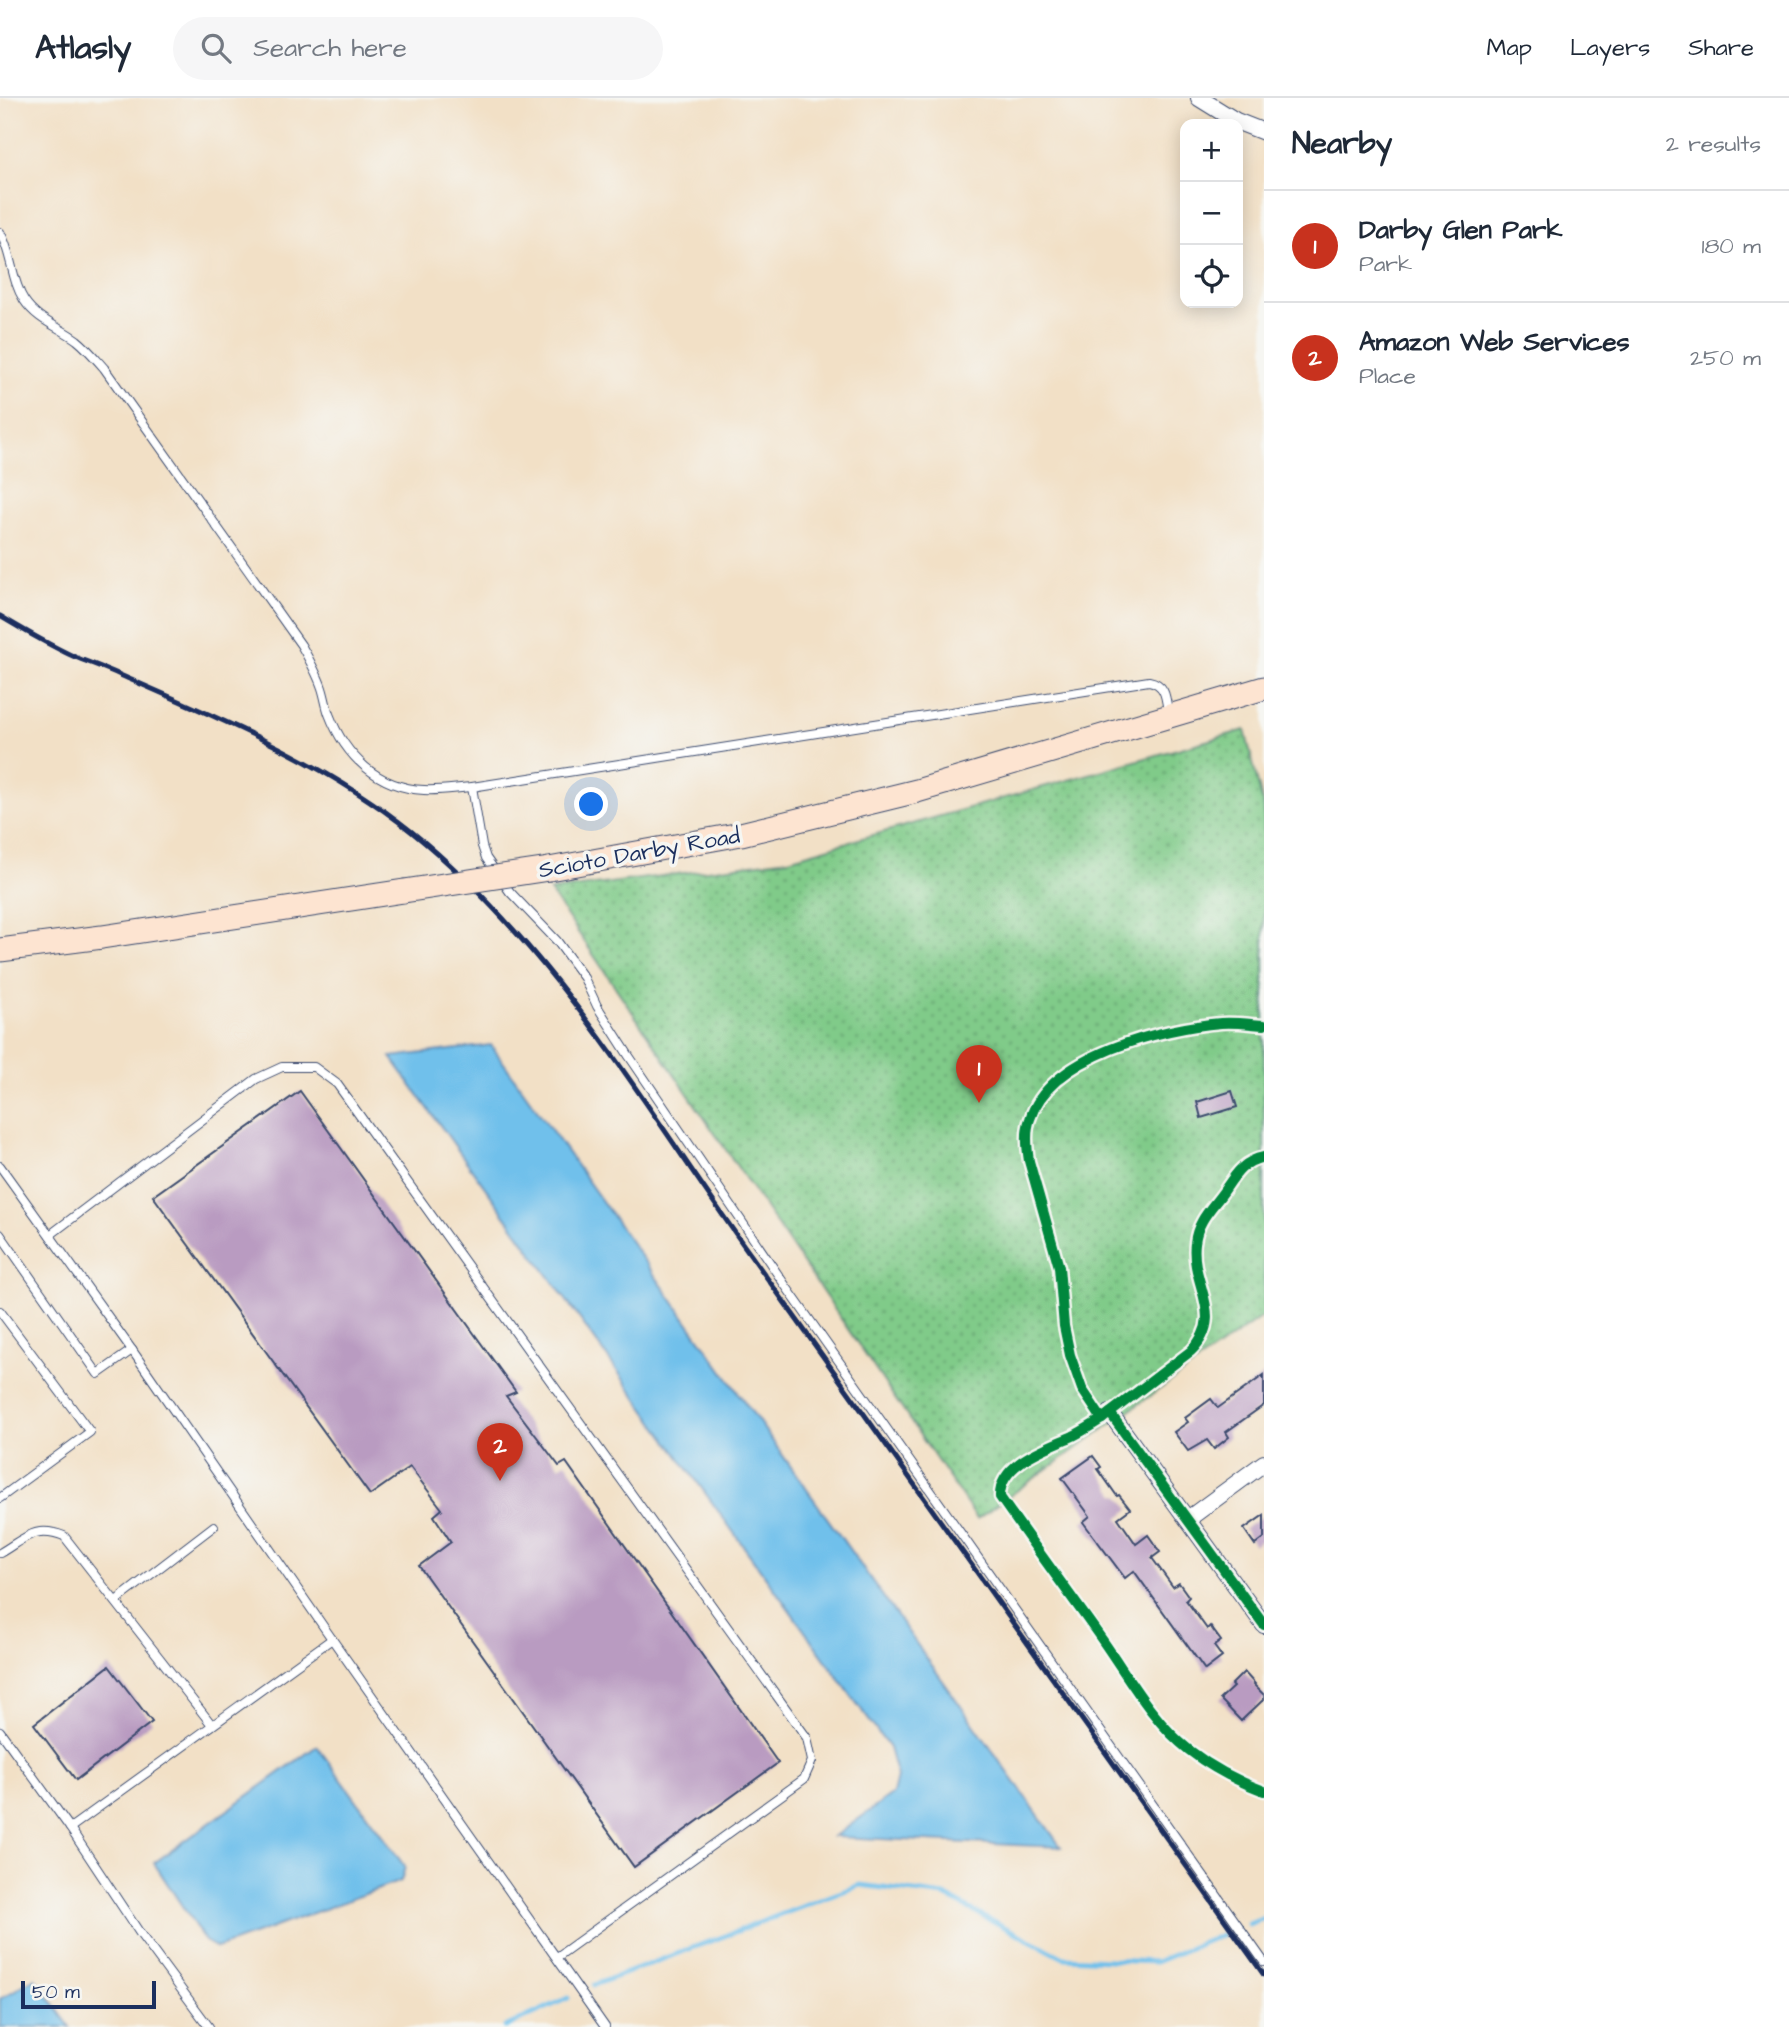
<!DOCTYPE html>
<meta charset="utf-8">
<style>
body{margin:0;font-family:"Architects Daughter",sans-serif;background:#f6f6f7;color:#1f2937}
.controls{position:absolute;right:21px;top:21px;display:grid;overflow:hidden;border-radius:14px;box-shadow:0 4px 18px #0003}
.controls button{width:63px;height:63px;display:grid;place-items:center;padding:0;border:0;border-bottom:2px solid #e0e1e3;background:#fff;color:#1f2937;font:35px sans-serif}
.scale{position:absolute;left:21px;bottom:18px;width:135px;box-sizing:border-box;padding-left:7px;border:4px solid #1b2f5e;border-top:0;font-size:19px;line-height:24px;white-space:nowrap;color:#1b2f5e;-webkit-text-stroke:5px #f6f6f2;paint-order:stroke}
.you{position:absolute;left:592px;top:707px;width:24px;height:24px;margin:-18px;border:5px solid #fff;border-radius:50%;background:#1a73e8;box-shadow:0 0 0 10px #1a73e833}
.badge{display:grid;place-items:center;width:46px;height:46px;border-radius:50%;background:#c8321e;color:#fff;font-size:23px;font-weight:700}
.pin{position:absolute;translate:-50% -58px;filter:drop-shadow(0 2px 4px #0008)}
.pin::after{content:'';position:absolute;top:37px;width:24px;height:21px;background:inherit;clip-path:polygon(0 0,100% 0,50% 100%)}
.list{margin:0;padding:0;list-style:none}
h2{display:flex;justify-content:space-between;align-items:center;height:91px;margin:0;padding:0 28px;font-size:30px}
h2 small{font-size:23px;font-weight:400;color:#747a83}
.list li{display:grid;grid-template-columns:46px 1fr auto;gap:21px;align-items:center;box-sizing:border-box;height:112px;padding:0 28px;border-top:2px solid #e0e1e3}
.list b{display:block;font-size:26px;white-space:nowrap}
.list p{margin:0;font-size:23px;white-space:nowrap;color:#747a83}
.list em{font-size:23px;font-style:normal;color:#747a83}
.icon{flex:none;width:38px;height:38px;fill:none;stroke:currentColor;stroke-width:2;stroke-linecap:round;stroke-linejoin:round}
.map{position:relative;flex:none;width:1264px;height:1929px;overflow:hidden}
header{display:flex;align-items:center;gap:42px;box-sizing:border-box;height:98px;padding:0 35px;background:#fff;border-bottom:2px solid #e0e1e3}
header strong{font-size:33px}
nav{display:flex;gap:38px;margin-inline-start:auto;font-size:24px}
.search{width:490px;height:63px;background:#f6f6f7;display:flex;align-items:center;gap:18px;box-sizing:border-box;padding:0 24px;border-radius:38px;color:#747a83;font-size:26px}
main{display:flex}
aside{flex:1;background:#fff}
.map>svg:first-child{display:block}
.grass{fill:url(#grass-dots);stroke:#4e7d74;stroke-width:2}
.water{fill:#70c0eb;stroke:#4678a4;stroke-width:2}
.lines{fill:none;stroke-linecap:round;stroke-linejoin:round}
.stream{stroke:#70c0eb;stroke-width:5}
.building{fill:#b99bc1}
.lane-casing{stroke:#3b4a6e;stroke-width:10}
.street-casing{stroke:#3b4a6e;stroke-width:18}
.secondary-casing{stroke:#3b4a6e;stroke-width:25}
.lane{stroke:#fff;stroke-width:8}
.street{stroke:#fff;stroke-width:16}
.secondary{stroke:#fde4d1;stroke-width:23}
.rail{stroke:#1b2f5e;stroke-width:5}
.secondary-bridge-casing{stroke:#3b4a6e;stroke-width:25;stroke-linecap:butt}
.secondary-bridge{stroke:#fde4d1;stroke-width:23}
.cycleway-casing{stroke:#f6f6f2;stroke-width:15}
.cycleway{stroke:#00873e;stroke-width:10}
.labels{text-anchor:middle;stroke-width:7;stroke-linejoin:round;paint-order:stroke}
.street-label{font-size:23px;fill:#1b2f5e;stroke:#f6f6f2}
</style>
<header>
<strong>Atlasly</strong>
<div class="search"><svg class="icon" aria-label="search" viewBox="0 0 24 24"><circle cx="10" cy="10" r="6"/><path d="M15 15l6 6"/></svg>Search here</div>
<nav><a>Map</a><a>Layers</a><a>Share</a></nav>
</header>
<main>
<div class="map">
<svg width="1264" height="1929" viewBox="0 0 1264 1929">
<defs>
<pattern id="grass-dots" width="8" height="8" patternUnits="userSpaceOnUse" patternTransform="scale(1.75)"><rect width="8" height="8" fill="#80cb89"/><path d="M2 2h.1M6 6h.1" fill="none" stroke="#68a573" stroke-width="1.8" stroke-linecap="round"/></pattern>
</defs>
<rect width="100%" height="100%" fill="#f6f6f2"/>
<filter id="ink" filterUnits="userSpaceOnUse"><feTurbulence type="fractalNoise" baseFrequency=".0143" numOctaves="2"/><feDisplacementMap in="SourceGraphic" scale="14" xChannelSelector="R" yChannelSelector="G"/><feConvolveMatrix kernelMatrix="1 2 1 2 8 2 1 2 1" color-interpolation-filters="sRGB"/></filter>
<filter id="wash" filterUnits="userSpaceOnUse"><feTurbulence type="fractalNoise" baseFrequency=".00686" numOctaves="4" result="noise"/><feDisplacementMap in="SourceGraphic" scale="28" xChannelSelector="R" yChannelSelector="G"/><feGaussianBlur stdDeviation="1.57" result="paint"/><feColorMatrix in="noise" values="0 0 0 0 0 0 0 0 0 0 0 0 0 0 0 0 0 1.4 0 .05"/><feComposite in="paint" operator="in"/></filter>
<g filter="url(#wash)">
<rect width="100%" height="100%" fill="#f2e0c6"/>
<path class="grass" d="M 1245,632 L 1264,711 L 1264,1217 L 977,1421 L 550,793 L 788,761 Z"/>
<g class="water">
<path d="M 491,947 L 1061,1749 L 834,1739 L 893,1696 L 897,1679 L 889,1650 L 391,959 Z"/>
<path d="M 317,1648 L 405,1769 L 401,1783 L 217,1850 L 205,1843 L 154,1765 Z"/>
<path d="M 35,1880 L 70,1929 L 0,1929 L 0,1901 Z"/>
</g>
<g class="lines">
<g class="stream">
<path d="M 1249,1826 L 1264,1820"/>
<path d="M 594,1887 L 860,1787 L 945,1798 L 1064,1860 L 1156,1864 L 1221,1837"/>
<path d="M 505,1929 L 568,1900"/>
</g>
</g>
<g id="blocks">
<g class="building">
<path d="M 300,993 L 516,1294 L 506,1298 L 559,1368 L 566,1364 L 778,1665 L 634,1769 L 419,1468 L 451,1444 L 434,1418 L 442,1411 L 410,1369 L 370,1397 L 153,1098 Z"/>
<path d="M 1232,993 L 1237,1009 L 1201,1020 L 1197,1004 Z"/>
<path d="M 1264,1277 L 1264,1307 L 1226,1334 L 1229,1339 L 1214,1351 L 1207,1342 L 1188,1353 L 1174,1334 L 1188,1324 L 1185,1320 L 1211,1301 L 1218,1310 Z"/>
<path d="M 1093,1358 L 1101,1369 L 1098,1371 L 1117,1398 L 1119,1397 L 1130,1411 L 1118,1420 L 1136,1446 L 1148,1437 L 1160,1454 L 1152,1460 L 1173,1489 L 1179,1485 L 1189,1499 L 1186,1502 L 1207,1531 L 1210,1528 L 1221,1543 L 1214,1548 L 1222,1559 L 1205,1572 L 1134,1473 L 1125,1480 L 1083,1424 L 1090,1418 L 1062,1380 Z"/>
<path d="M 1264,1417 L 1264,1440 L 1255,1447 L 1244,1431 Z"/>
<path d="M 109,1568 L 152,1624 L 76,1682 L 34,1626 Z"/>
<path d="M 1244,1574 L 1255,1586 L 1254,1587 L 1264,1597 L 1264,1601 L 1241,1623 L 1220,1601 L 1233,1589 L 1231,1587 Z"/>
</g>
</g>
</g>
<g filter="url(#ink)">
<use href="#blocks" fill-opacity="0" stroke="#3b4a6e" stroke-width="2"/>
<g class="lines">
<defs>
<g id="lane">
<path d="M 0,134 C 12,155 11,182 24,202 C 37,222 58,228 77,242 C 87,250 95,260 104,270 L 301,547 C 309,561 317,575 322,590 C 325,599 326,608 329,616 C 345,658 378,690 424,692 C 440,693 456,690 472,689 L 1149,583 C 1166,586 1166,601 1168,615"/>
<path d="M 472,689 L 482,748 L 486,760 L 510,794 L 557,843 L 584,880 L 597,908 L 629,958 L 785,1187 L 1264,1864"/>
<path d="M 0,1068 L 132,1252 L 332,1541 L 605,1929"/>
<path d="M 0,1136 L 98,1276 L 132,1252"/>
<path d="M 50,1137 L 256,981 L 282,969 L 314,969 L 337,986 L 807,1640 L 812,1663 L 804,1681 L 557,1859"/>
<path d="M 0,1213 L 90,1334 L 0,1400"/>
<path d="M 0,1455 C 24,1441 35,1426 64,1438 L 212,1627"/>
<path d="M 116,1503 L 214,1428"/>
<path d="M 0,1633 L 70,1730 L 141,1837 L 209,1929"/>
<path d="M 70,1730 L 332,1541"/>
</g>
<g id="street">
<path d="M 1199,0 L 1236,23 L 1264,34"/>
<path d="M 1110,1315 L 1264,1527"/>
<path d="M 1188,1421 L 1264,1365"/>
</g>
<g id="secondary">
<path d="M 549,771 L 741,736 L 917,693 L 1264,590"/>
<path d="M 0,852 L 102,839 L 404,793"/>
</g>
</defs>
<use href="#lane" class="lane-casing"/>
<use href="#street" class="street-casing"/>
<use href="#secondary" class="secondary-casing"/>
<use href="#lane" class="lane"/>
<use href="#street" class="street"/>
<use href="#secondary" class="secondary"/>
<path class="rail" d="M 0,518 C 25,533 49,547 75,559 C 90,565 105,570 120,577 C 221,621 325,664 412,734 C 554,849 645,1009 750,1156 C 921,1397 1093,1637 1264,1877"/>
<defs>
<path id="secondary-bridge" d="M 404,793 L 549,771"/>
</defs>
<use href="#secondary-bridge" class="secondary-bridge-casing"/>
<use href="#secondary-bridge" class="secondary-bridge"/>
<defs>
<g id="cycleway">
<path d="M 1264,927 C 1250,926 1235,924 1221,925 C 1163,930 1050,957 1030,1021 C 1025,1034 1027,1050 1029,1063 L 1059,1169 L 1064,1228 L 1070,1257 L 1082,1291 L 1102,1321 L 1191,1253 C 1227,1217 1190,1187 1195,1145 C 1197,1123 1212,1110 1224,1093 C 1235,1077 1243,1063 1264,1059"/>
<path d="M 1110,1315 L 1264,1527"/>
<path d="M 1102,1321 C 1092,1327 1083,1333 1073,1338 C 1047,1350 999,1365 1000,1399 C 1034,1448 1069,1495 1103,1543 C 1129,1580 1153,1624 1189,1652 C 1212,1670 1237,1683 1264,1693"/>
</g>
</defs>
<use href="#cycleway" class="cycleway-casing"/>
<use href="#cycleway" class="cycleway"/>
</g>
</g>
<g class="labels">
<g class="street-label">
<text transform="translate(639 754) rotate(-10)" y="8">Scioto Darby Road</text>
</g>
</g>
</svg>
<div class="controls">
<button>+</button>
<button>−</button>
<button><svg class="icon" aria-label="locate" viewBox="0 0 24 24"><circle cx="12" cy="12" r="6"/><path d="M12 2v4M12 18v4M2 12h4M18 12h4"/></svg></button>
</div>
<div class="scale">50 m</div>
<div class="you"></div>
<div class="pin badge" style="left:979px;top:1005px">1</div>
<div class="pin badge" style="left:500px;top:1383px">2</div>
</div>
<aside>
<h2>Nearby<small>2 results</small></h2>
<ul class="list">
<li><span class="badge">1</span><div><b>Darby Glen Park</b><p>Park</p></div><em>180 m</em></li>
<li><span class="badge">2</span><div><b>Amazon Web Services</b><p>Place</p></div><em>250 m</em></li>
</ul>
</aside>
</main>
